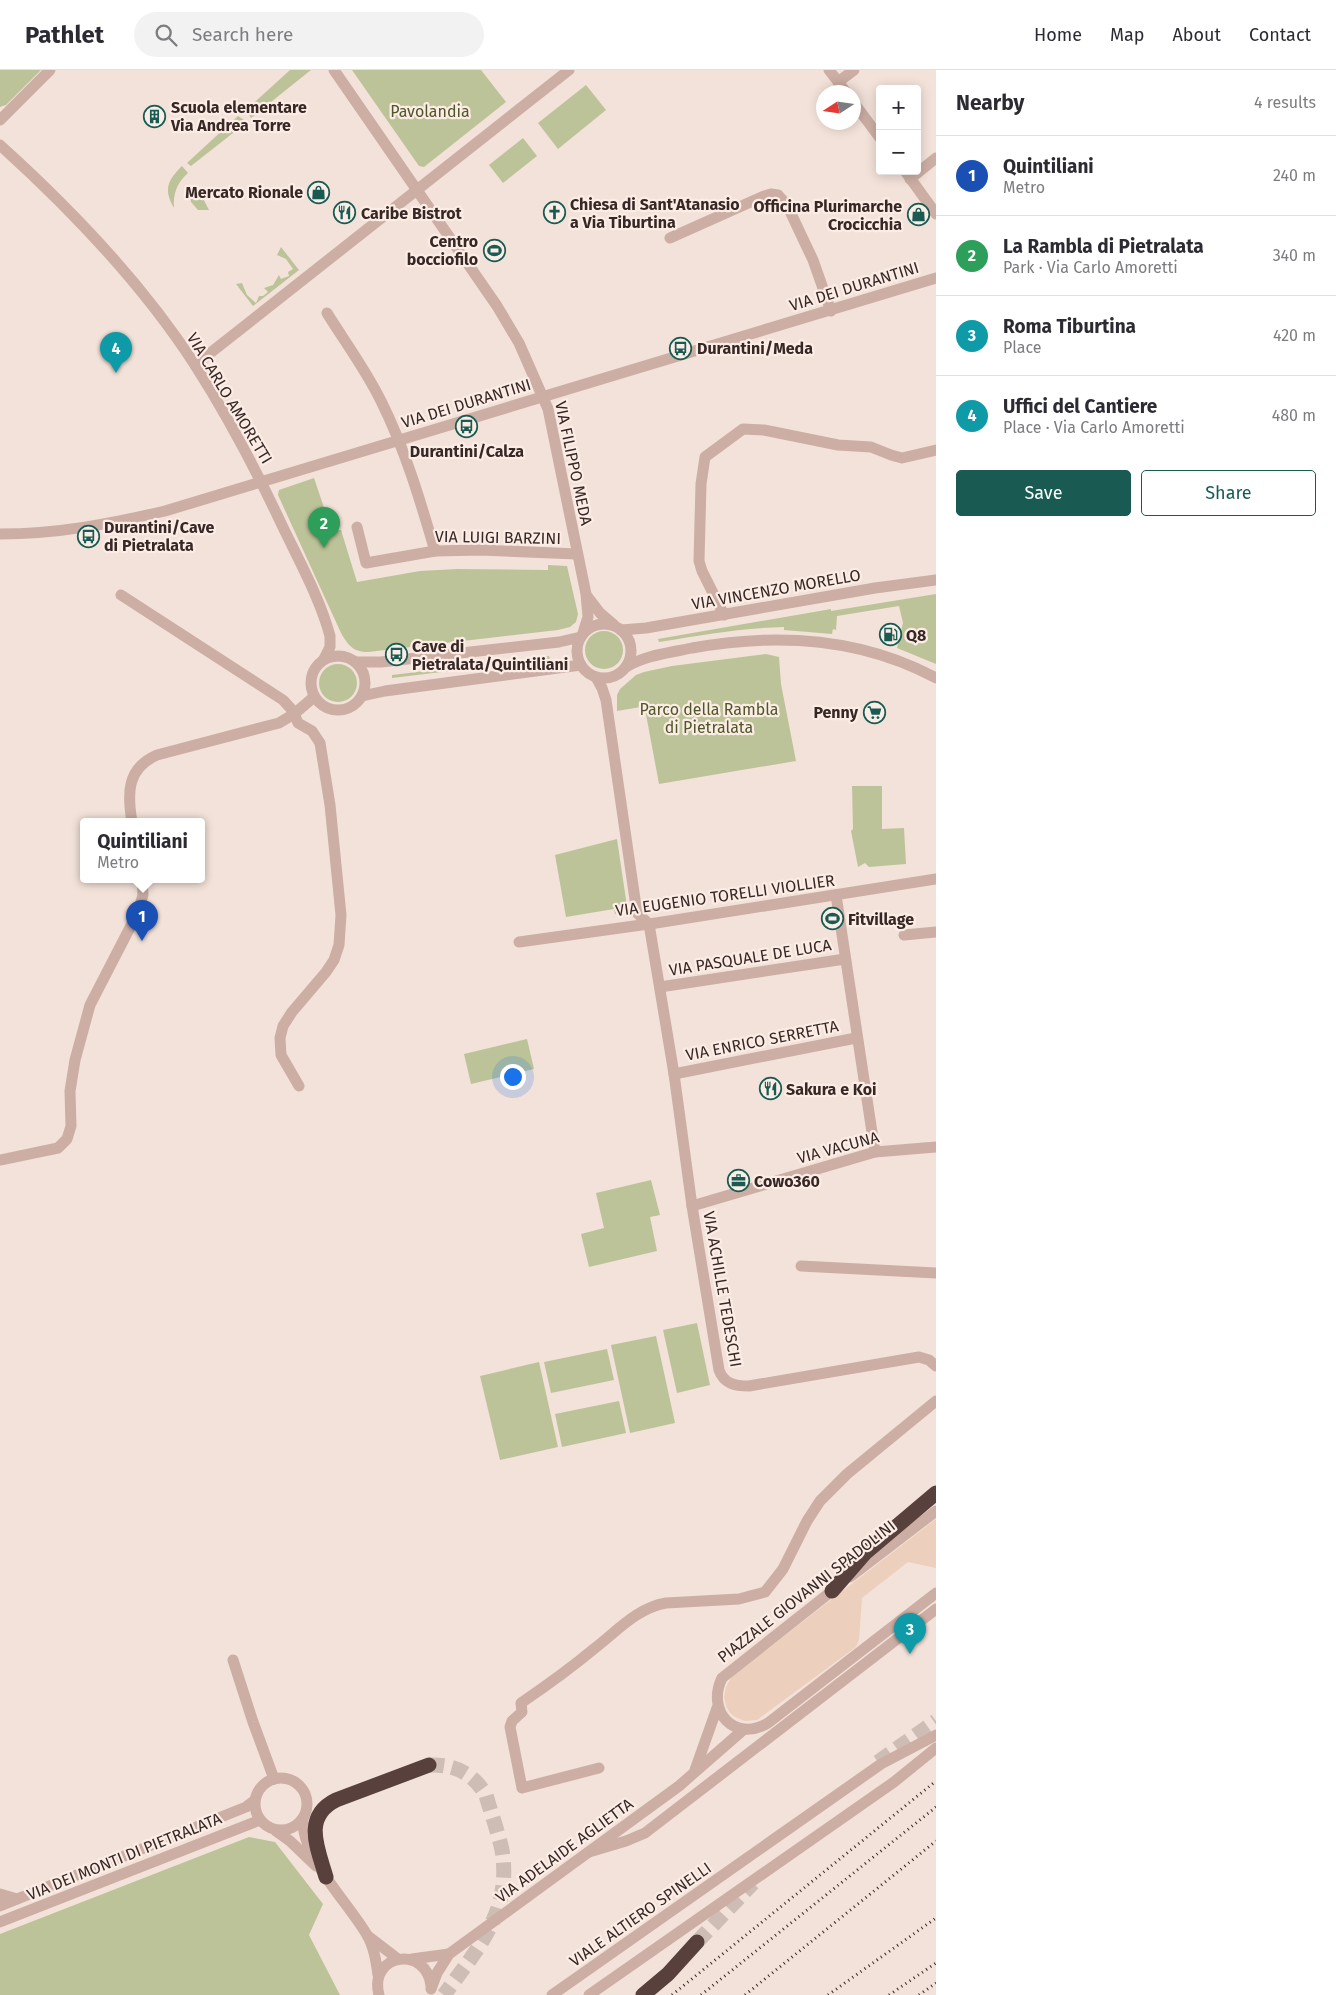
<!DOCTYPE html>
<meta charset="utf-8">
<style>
body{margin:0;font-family:"Fira Sans",sans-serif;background:#f2f2f3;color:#2b2b33}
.controls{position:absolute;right:15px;top:15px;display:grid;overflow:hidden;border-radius:5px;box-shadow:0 2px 12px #0003}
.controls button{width:45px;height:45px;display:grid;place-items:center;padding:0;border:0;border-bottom:1px solid #e1e1e2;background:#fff;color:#2b2b33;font:25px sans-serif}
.compass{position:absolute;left:816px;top:15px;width:45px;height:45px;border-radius:50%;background:#fff;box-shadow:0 2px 12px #0003;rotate:258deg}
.you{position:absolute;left:512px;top:1006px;width:18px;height:18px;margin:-12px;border:4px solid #fff;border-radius:50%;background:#1a73e8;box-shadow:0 0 0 8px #1a73e833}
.badge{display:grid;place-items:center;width:32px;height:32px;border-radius:50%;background:#195b53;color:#fff;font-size:16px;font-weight:700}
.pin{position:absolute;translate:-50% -41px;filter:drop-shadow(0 1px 2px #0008)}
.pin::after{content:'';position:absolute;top:26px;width:18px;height:15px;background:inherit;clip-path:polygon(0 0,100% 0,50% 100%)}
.popup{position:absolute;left:80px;top:748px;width:125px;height:65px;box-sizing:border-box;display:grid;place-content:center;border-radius:5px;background:#fff;filter:drop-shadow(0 1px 4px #0005);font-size:16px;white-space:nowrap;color:#7c7c81}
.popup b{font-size:19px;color:#2b2b33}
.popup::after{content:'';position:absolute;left:50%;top:100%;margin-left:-10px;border:10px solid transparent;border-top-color:#fff}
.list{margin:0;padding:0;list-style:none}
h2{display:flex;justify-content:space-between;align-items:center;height:65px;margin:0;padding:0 20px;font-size:21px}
h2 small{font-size:16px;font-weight:400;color:#7c7c81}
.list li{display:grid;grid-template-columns:32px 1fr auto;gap:15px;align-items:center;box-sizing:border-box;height:80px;padding:0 20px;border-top:1px solid #e1e1e2}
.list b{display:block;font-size:19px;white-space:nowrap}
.list p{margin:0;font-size:16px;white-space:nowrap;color:#7c7c81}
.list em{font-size:16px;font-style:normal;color:#7c7c81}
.actions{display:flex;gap:10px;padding:15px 20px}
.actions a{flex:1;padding:11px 0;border:1px solid #195b53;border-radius:5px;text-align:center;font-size:18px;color:#195b53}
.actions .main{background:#195b53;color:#fff}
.icon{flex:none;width:28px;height:28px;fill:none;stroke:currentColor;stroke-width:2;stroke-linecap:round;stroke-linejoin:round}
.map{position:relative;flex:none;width:936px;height:1925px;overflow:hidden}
header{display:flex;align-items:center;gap:30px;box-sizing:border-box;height:70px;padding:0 25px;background:#fff;border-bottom:1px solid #e1e1e2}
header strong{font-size:24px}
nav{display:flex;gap:28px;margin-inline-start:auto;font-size:18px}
.search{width:350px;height:45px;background:#f2f2f3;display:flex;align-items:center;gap:12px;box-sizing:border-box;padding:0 18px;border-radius:28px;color:#7c7c81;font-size:19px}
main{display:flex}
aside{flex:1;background:#fff}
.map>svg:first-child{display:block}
.green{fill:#bdc398}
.plaza{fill:#edcfbe}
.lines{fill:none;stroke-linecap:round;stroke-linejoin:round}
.highway-tunnel{stroke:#cdbdb5;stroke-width:15;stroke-dasharray:15 8;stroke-linecap:butt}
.minor{stroke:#ccaea4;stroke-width:11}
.highway{stroke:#58403c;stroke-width:15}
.rail{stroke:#372826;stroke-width:3;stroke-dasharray:1 4;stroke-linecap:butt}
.labels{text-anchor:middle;stroke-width:4.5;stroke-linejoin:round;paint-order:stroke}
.poi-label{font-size:16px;font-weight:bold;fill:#372826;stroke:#fbede5;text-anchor:start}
.park-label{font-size:16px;fill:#4f5728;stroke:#fbede5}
.street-label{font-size:16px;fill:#372826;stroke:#fbede5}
</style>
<header>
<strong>Pathlet</strong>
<div class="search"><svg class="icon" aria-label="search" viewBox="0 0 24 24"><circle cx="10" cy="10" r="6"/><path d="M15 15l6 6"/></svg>Search here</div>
<nav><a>Home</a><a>Map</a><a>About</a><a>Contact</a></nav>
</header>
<main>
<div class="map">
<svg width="936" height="1925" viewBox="0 0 936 1925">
<rect width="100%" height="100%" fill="#f3e2d9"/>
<g class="green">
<path d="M 0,0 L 41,0 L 6,35 L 0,37 Z"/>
<path d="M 290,0 L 311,0 L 251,48 L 246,40 Z"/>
<path d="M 352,0 L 481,0 L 506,32 L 424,97 L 419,96 Z"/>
<path d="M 586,15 L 606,40 L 558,79 L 538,53 Z"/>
<path d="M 238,46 L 247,52 L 191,96 L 187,93 Z"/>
<path d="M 523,68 L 537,86 L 503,113 L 489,95 Z"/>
<path d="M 182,96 L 188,103 C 177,113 173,123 174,138 C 163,119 168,110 182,96 Z"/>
<path d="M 196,115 L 209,140 L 198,140 L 191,132 L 190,124 Z"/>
<path d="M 281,177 L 299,200 L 253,236 L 236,214 L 242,213 L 247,225 L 256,233 L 259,226 L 263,226 L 268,222 L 264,218 L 273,215 L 279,205 L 281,209 L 289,206 L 288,202 L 293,199 L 286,189 L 277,185 Z"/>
<path d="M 314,408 L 332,461 L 341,460 L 357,512 L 420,501 L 457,499 L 548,500 L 548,495 L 567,496 L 578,544 L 576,552 L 570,557 L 558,560 L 368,582 C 353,582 348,575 341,563 L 278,425 L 279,420 Z"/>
<path d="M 936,524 L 936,594 L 897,578 L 903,553 L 899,536 L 837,546 L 836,560 L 833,559 L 832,564 L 784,560 L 784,557 C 741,558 701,565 659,572 L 658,569 L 831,539 L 831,541 Z"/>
<circle cx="604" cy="580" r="19"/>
<path d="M 766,584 L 779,587 L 781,614 L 796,691 L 659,714 L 645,639 L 641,637 L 617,641 L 617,625 L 620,619 L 636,605 L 644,602 L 672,596 Z"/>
<path d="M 549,586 L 550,589 L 392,608 L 392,605 Z"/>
<circle cx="338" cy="613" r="19"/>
<path d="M 852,716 L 882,716 L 882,759 L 904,758 L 906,794 L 869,797 L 865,793 L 858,797 L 851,761 L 853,759 Z"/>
<path d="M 617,769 L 628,843 L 615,844 L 614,839 L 566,847 L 555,785 Z"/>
<path d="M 527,969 L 534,999 L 471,1014 L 464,984 Z"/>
<path d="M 651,1110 L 660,1145 L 650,1147 L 657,1181 L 589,1197 L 581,1164 L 604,1158 L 596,1123 Z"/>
<path d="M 697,1253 L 710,1315 L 677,1323 L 663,1260 Z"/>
<path d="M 656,1266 L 675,1353 L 630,1363 L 611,1275 Z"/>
<path d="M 607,1279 L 614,1310 L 551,1323 L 544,1292 Z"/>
<path d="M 539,1292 L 558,1377 L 500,1390 L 480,1306 Z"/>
<path d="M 619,1331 L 626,1363 L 562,1377 L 555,1344 Z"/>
<path d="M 249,1767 L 275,1772 L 323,1834 L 309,1865 L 340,1925 L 0,1925 L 0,1864 Z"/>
</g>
<path class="plaza" d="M 936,1449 L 936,1498 L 908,1492 L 862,1528 L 859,1570 L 856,1577 L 757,1650 L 745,1651 L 735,1647 L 730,1643 L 726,1636 L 724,1627 L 726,1617 L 732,1606 Z"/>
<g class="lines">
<g class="highway-tunnel">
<path d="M 878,1692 L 936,1651"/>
<path d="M 429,1695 C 454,1694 473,1703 486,1725 C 491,1743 498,1762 502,1780 C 512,1842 478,1878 444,1925"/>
<path d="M 697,1872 L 753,1813"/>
</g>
<g class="minor">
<path d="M 334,0 L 497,236 L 519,273 L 548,339 L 586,524 L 588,547 L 583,563"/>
<path d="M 829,0 L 846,22"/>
<path d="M 838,12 L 854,0"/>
<path d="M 854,33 L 880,68"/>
<path d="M 0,50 L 50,0"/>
<path d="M 0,75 C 72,140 142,213 195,295 C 227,345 255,398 280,451 C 297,487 320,528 330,566 L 330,577 L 324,589"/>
<path d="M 905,101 L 936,144"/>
<path d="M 910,109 L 936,88"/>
<path d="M 670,168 L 764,126 L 771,124 L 778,125 L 787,135 L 813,190 L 831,241"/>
<path d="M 327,243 C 345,272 366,300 381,331 C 405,379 420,430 435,481"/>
<path d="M 195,295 L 569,0"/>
<path d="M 357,457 L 366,493 L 435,481 L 481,480 L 577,484"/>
<path d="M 0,464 C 57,464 110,454 165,441 L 936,208"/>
<path d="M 121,525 L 283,630 L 293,641 L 298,653 L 312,661 L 320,673 L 330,735 L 341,845 L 339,875 L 334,890 L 326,902 L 292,942 L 283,956 L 280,968 L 281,985 L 299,1016"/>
<path d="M 587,526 L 600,543 L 614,555"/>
<path d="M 724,545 L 702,501 L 699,491 L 701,414 L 705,387 L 743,359 L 764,360 L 838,375 L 871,377 L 891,385 L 902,388 L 936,380"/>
<circle cx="604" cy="581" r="27"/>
<path d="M 621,560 L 646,558 L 875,518 L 936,510"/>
<circle cx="338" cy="613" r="27"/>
<path d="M 356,592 L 381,592 L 559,572 L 581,567"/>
<path d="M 626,597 C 646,585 669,583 692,578 C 775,563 860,567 936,608"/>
<path d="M 596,607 L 602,618 L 606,630 L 637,843 L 649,854"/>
<path d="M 362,626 L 385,621 L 581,595"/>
<path d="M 132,752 C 127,723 127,698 157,685 L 279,653 L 294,644 L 314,627"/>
<path d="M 836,825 L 875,1082"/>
<path d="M 649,854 L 674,1004 L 692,1136 L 719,1300 C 724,1314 735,1316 749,1316 L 919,1287 L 929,1290 L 936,1296"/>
<path d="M 904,865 L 936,862"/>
<path d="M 519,872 L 656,853 L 936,809"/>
<path d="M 660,917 L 845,889"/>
<path d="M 674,1004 L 856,968"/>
<path d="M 0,1090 L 58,1078 L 67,1069 L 71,1056 L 70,1021 L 75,990 L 90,935 L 138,842 L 143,825 L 142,810"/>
<path d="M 692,1136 L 875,1082 L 936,1077"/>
<path d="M 801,1196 L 936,1203"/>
<path d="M 850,1507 L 936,1441"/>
<path d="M 837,1517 L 722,1608 C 706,1641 734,1673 768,1653 L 936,1523"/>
<path d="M 233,1590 L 253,1652 L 274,1709"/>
<path d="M 599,1698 L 522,1718 L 510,1657 L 512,1651 L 522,1642 L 521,1633 C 546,1616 571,1598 595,1578 C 617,1561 637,1538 666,1533 L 739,1529 L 765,1522 L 783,1499 L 807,1451 L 820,1431 L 847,1404 L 936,1331"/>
<path d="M 695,1700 L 717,1638"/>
<circle cx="281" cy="1734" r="26"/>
<path d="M 303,1749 C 301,1787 348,1832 367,1865 C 374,1877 376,1891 378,1905"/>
<path d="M 276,1761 L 290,1771 L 316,1796"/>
<path d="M 589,1782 L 626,1771 L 645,1763 L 936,1539"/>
<path d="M 0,1824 L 17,1829"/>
<path d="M 0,1836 L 246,1737 L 254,1731"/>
<path d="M 0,1852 L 260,1750"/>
<path d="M 368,1866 L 398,1889"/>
<path d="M 412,1889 L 449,1884"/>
<path d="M 431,1919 L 437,1903 L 449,1884 L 679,1716 L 743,1660"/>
<path d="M 379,1925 C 368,1883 427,1875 431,1916"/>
<path d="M 552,1925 L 881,1694 L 936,1665"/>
<path d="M 589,1925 L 894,1712 L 936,1678"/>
</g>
<g class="highway">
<path d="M 832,1521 L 865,1483 L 936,1423"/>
<path d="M 326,1807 C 318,1779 302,1747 336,1730 L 429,1695"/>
<path d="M 643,1925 L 668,1904 L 697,1872"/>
</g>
<g class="rail">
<path d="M 672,1925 L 936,1711"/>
<path d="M 701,1925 L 936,1737"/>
<path d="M 745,1925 L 936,1771"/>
<path d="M 828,1925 L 936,1848"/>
<path d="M 889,1925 L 936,1893"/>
<path d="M 919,1925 L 936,1913"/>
</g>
</g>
<defs>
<symbol id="building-ring" viewBox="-11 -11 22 22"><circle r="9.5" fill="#fbede5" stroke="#195b53" stroke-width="1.5"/><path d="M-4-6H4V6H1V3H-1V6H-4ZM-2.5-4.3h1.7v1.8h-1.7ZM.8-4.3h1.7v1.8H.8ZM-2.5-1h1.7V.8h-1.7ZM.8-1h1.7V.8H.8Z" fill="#195b53"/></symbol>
<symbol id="shop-ring" viewBox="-11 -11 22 22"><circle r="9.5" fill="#fbede5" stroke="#195b53" stroke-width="1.5"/><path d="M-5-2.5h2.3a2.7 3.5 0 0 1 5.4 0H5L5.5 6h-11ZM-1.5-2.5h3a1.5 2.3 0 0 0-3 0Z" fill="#195b53"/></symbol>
<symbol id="restaurant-ring" viewBox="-11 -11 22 22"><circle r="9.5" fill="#fbede5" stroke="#195b53" stroke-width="1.5"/><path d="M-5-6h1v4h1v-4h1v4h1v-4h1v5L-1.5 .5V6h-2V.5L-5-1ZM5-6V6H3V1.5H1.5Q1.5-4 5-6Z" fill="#195b53"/></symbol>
<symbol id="church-ring" viewBox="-11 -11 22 22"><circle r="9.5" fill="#fbede5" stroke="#195b53" stroke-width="1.5"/><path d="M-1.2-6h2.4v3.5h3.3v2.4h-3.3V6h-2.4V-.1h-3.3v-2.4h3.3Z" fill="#195b53"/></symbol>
<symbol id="stadium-ring" viewBox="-11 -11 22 22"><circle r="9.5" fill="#fbede5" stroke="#195b53" stroke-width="1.5"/><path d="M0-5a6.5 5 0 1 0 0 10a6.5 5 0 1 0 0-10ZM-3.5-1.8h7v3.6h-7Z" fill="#195b53"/></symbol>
<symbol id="bus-ring" viewBox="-11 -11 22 22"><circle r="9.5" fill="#fbede5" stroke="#195b53" stroke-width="1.5"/><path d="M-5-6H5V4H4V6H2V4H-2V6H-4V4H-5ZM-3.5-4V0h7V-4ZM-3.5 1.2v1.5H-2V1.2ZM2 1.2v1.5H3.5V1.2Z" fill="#195b53"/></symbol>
<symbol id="fuel-ring" viewBox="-11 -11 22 22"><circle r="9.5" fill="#fbede5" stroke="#195b53" stroke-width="1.5"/><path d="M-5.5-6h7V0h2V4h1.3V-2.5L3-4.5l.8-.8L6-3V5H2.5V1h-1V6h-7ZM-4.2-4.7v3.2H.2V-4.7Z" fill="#195b53"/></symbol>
<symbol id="supermarket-ring" viewBox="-11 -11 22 22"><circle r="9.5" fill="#fbede5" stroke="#195b53" stroke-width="1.5"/><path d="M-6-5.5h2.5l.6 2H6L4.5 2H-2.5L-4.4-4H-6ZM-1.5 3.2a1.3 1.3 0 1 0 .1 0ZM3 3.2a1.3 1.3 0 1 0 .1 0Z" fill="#195b53"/></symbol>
<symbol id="office-ring" viewBox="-11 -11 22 22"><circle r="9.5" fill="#fbede5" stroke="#195b53" stroke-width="1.5"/><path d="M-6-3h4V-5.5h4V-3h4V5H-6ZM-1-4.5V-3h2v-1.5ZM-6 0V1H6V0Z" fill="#195b53"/></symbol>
</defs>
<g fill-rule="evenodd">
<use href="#building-ring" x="142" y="34" width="25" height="25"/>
<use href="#shop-ring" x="306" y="110" width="25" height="25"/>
<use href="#restaurant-ring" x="332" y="130" width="25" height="25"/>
<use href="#church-ring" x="542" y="130" width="25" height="25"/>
<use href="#shop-ring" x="906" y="132" width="25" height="25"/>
<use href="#stadium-ring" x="482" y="168" width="25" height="25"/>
<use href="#bus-ring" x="668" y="266" width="25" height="25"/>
<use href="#bus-ring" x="454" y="344" width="25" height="25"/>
<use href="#bus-ring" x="76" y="454" width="25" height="25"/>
<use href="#fuel-ring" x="878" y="552" width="25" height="25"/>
<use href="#bus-ring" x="384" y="572" width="25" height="25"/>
<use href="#supermarket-ring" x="862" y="630" width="25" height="25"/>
<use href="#stadium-ring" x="820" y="836" width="25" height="25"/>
<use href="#restaurant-ring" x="758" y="1006" width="25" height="25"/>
<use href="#office-ring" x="726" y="1098" width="25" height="25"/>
</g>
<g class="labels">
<g class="poi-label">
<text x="171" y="43">Scuola elementare<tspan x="171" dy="18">Via Andrea Torre</tspan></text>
<text x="303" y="128" text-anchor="end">Mercato Rionale</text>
<text x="570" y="140">Chiesa di Sant'Atanasio<tspan x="570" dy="18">a Via Tiburtina</tspan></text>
<text x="902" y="142" text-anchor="end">Officina Plurimarche<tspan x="902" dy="18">Crocicchia</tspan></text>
<text x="361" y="149">Caribe Bistrot</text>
<text x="478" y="177" text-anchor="end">Centro<tspan x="478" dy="18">bocciofilo</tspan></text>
<text x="697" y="284">Durantini/Meda</text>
<text x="467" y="387" text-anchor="middle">Durantini/Calza</text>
<text x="104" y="463">Durantini/Cave<tspan x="104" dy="18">di Pietralata</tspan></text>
<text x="906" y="571">Q8</text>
<text x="412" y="582">Cave di<tspan x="412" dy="18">Pietralata/Quintiliani</tspan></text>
<text x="858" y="648" text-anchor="end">Penny</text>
<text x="848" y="855">Fitvillage</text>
<text x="786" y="1025">Sakura e Koi</text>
<text x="754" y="1117">Cowo360</text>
</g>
<g class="park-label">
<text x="430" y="47">Pavolandia</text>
<text x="709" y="645">Parco della Rambla<tspan x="709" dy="18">di Pietralata</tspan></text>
</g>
<g class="street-label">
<text transform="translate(854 216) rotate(-17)" y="6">VIA DEI DURANTINI</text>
<text transform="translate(230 328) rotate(59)" y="6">VIA CARLO AMORETTI</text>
<text transform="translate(466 333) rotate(-17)" y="6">VIA DEI DURANTINI</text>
<text transform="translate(574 393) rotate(78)" y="6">VIA FILIPPO MEDA</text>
<text transform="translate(498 467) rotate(1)" y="6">VIA LUIGI BARZINI</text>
<text transform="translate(776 519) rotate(-10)" y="6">VIA VINCENZO MORELLO</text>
<text transform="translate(725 825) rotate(-8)" y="6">VIA EUGENIO TORELLI VIOLLIER</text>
<text transform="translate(750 887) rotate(-9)" y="6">VIA PASQUALE DE LUCA</text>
<text transform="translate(762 970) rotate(-11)" y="6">VIA ENRICO SERRETTA</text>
<text transform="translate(838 1077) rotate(-15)" y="6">VIA VACUNA</text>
<text transform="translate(723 1219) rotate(80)" y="6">VIA ACHILLE TEDESCHI</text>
<text transform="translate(806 1521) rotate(-38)" y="6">PIAZZALE GIOVANNI SPADOLINI</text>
<text transform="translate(564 1780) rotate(-36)" y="6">VIA ADELAIDE AGLIETTA</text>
<text transform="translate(124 1786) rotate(-22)" y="6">VIA DEI MONTI DI PIETRALATA</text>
<text transform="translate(640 1844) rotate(-35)" y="6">VIALE ALTIERO SPINELLI</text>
</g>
</g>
</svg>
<div class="controls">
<button>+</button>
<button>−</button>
</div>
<svg class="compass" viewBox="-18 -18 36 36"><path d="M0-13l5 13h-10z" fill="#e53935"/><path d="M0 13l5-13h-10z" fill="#7c7c81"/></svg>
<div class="you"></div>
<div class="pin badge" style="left:142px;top:871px;background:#1a4fb4">1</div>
<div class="popup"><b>Quintiliani</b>Metro</div>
<div class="pin badge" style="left:324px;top:478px;background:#2e9e5b">2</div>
<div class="pin badge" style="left:910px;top:1584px;background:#0f9aa8">3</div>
<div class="pin badge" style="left:116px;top:303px;background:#0f9aa8">4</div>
</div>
<aside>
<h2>Nearby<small>4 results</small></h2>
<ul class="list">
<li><span class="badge" style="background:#1a4fb4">1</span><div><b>Quintiliani</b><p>Metro</p></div><em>240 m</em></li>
<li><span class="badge" style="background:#2e9e5b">2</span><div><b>La Rambla di Pietralata</b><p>Park · Via Carlo Amoretti</p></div><em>340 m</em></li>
<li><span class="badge" style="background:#0f9aa8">3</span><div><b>Roma Tiburtina</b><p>Place</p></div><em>420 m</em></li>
<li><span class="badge" style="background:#0f9aa8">4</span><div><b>Uffici del Cantiere</b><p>Place · Via Carlo Amoretti</p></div><em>480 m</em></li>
</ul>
<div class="actions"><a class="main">Save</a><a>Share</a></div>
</aside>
</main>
